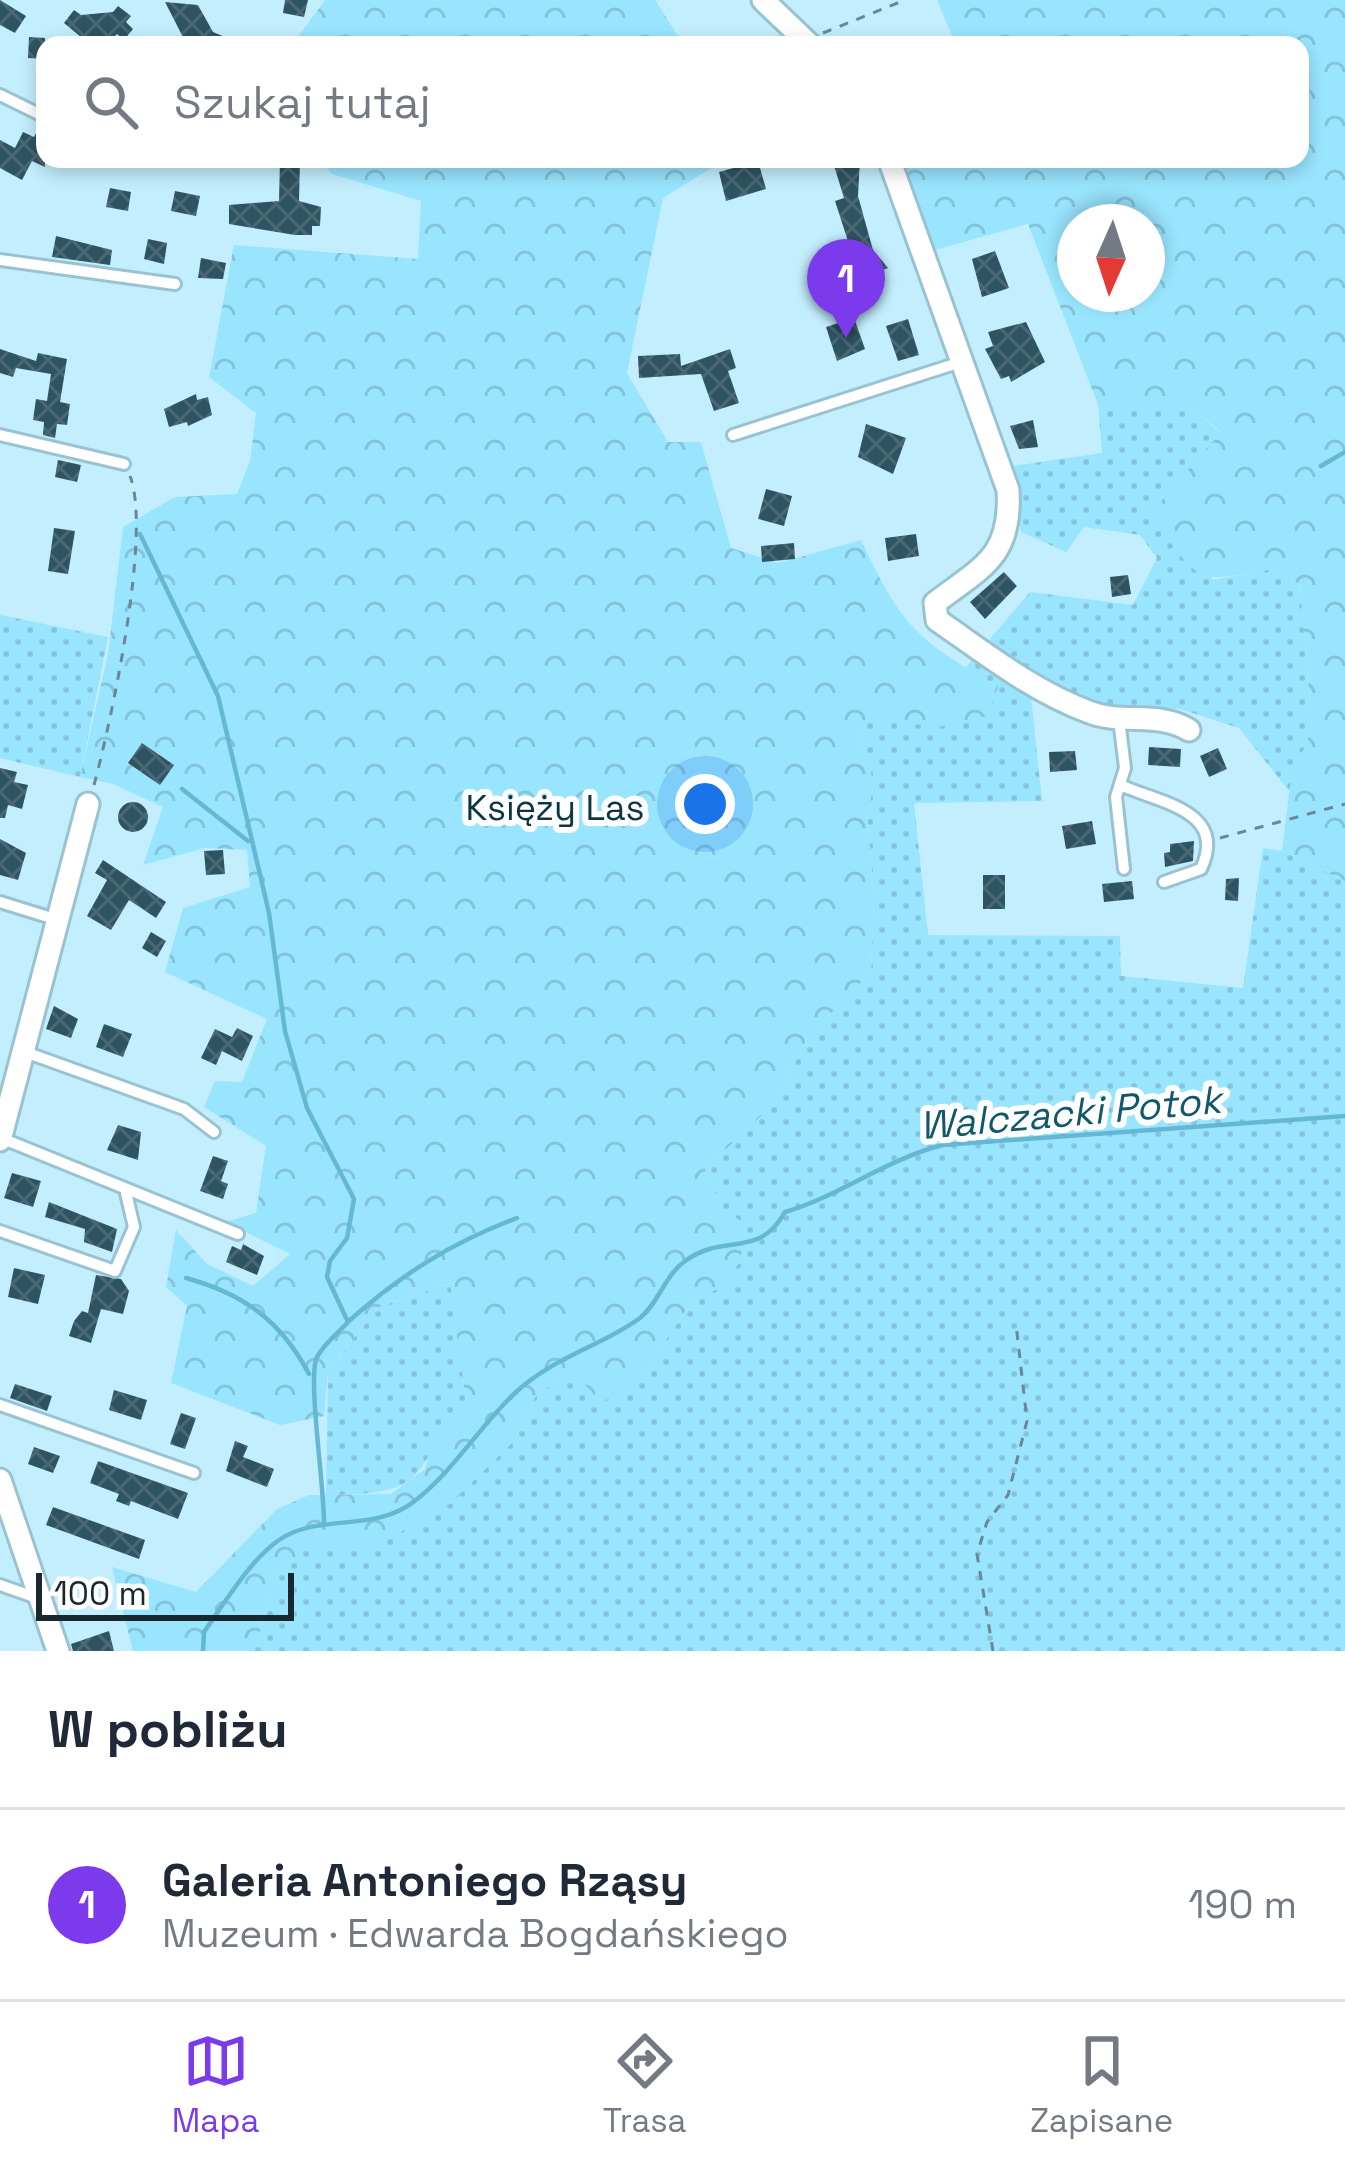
<!DOCTYPE html>
<html lang="pl">
<meta charset="utf-8">
<style>
body{margin:0;font-family:"Space Grotesk",sans-serif;background:#f6f6f7;color:#1f2937}
.compass{position:absolute;left:1057px;top:204px;width:108px;height:108px;border-radius:50%;background:#fff;box-shadow:0 6px 18px #0003;rotate:183deg}
.scale{position:absolute;left:36px;bottom:30px;width:258px;box-sizing:border-box;padding-left:12px;border:6px solid #18282e;border-top:0;font-size:33px;line-height:42px;white-space:nowrap;color:#18282e;-webkit-text-stroke:9px #fff;paint-order:stroke}
.you{position:absolute;left:705px;top:804px;width:42px;height:42px;margin:-30px;border:9px solid #fff;border-radius:50%;background:#1a73e8;box-shadow:0 0 0 18px #1a73e833}
.badge{display:grid;place-items:center;width:78px;height:78px;border-radius:50%;background:#7c3aed;color:#fff;font-size:39px;font-weight:700}
.pin{position:absolute;translate:-50% -99px;filter:drop-shadow(0 3px 6px #0008)}
.pin::after{content:'';position:absolute;top:63px;width:42px;height:36px;background:inherit;clip-path:polygon(0 0,100% 0,50% 100%)}
.list{margin:0;padding:0;list-style:none}
h2{display:flex;justify-content:space-between;align-items:center;height:156px;margin:0;padding:0 48px;font-size:51px}
h2 small{font-size:39px;font-weight:400;color:#747a83}
.list li{display:grid;grid-template-columns:78px 1fr auto;gap:36px;align-items:center;box-sizing:border-box;height:192px;padding:0 48px;border-top:3px solid #e0e1e3}
.list b{display:block;font-size:45px;white-space:nowrap}
.list p{margin:0;font-size:39px;white-space:nowrap;color:#747a83}
.list em{font-size:39px;font-style:normal;color:#747a83}
.icon{flex:none;width:66px;height:66px;fill:none;stroke:currentColor;stroke-width:2;stroke-linecap:round;stroke-linejoin:round}
.map{position:relative;flex:none;width:1345px;height:1651px;overflow:hidden}
.search{position:absolute;background:#fff;box-shadow:0 6px 18px #0003;left:36px;right:36px;top:36px;height:132px;display:flex;align-items:center;gap:30px;box-sizing:border-box;padding:0 42px;border-radius:24px;color:#747a83;font-size:45px}
.sheet{height:348px;background:#fff}
nav{display:flex;justify-content:space-around;align-items:center;box-sizing:border-box;height:168px;border-top:3px solid #e0e1e3;background:#fff;font-size:33px;color:#747a83}
nav a{display:grid;justify-items:center;gap:6px}
nav .on{color:#7c3aed}
.map>svg:first-child{display:block}
.grass{fill:url(#grass-dots)}
.forest{fill:url(#forest-crowns);fill-rule:evenodd}
.lines{fill:none;stroke-linecap:round;stroke-linejoin:round}
.stream{stroke:#65b8d4;stroke-width:4.5}
.building{fill:url(#building-cross-hatch)}
.service-casing{stroke:#99c3d1;stroke-width:16}
.minor-casing{stroke:#99c3d1;stroke-width:27}
.path{stroke:#6a8792;stroke-width:3;stroke-dasharray:9 9;stroke-linecap:butt}
.service{stroke:#fff;stroke-width:10}
.minor{stroke:#fff;stroke-width:21}
.labels{text-anchor:middle;stroke-width:12;stroke-linejoin:round;paint-order:stroke}
.park-label{font-size:36px;fill:#0d3541;stroke:#fff}
.water-label{font-size:39px;font-style:italic;fill:#12586b;stroke:#fff}
</style>
<div class="map">
<svg width="1345" height="1651" viewBox="0 0 1345 1651">
<defs>
<pattern id="grass-dots" width="8" height="8" patternUnits="userSpaceOnUse" patternTransform="scale(3)"><rect width="8" height="8" fill="#99e5ff"/><path d="M2 2h.1M6 6h.1" fill="none" stroke="#83c4db" stroke-width="1.8" stroke-linecap="round"/></pattern>
<pattern id="forest-crowns" width="20" height="18" patternUnits="userSpaceOnUse" patternTransform="scale(3)"><rect width="20" height="18" fill="#99e5ff"/><path d="M2 6a3 3 0 1 1 6 0M12 15a3 3 0 1 1 6 0" fill="none" stroke="#83c4db"/></pattern>
<pattern id="building-cross-hatch" width="8" height="8" patternUnits="userSpaceOnUse" patternTransform="scale(3)"><rect width="8" height="8" fill="#2e5461"/><path d="M0 0l8 8M0 8l8-8" fill="none" stroke="#4a6974"/></pattern>
</defs>
<rect width="100%" height="100%" fill="#c3eefe"/>
<g class="grass">
<path d="M 1098,404 L 1196,412 L 1221,433 L 1212,580 L 1279,568 L 1300,585 L 1312,727 L 1289,791 L 1239,728 L 1180,709 L 1100,707 L 1029,678 L 1042,801 L 914,803 L 928,935 L 1120,936 L 1121,976 L 1243,988 L 1263,848 L 1282,851 L 1345,881 L 1345,1651 L 254,1651 L 279,1570 L 307,1546 L 377,1546 L 515,1440 L 535,1397 L 559,1378 L 634,1388 L 694,1298 L 722,1207 L 705,1169 L 776,1102 L 807,1038 L 871,972 L 874,899 L 867,815 L 874,783 L 860,741 L 867,719 L 997,686 L 965,668 L 1030,592 L 1133,605 L 1157,558 L 1140,535 L 1084,527 L 1066,552 L 1021,532 L 1013,466 L 1102,453 Z"/>
<path d="M 0,615 L 108,637 L 80,777 L 0,758 Z"/>
<path d="M 451,1283 L 466,1401 C 406,1475 436,1494 326,1495 L 328,1371 L 379,1307 Z"/>
</g>
<g class="forest">
<path d="M 325,0 L 655,0 L 684,45 L 292,45 Z"/>
<path d="M 937,0 L 1345,0 L 1345,881 L 1282,851 L 1290,786 L 1312,727 L 1300,585 L 1278,568 C 1191,584 1202,585 1150,514 L 1221,432 L 1196,412 L 1099,407 L 1028,224 L 935,250 L 899,159 L 1300,159 L 1300,45 L 956,45 ZM 1075,222 L 1147,222 L 1147,294 L 1075,294 Z"/>
<path d="M 319,159 L 715,159 L 716,165 L 663,198 L 627,373 L 668,442 L 701,442 L 731,548 L 778,563 L 861,540 C 900,624 917,641 998,686 L 988,716 L 938,727 L 867,719 L 860,741 L 874,783 L 867,815 L 874,899 L 871,972 L 807,1038 L 776,1102 L 705,1169 L 722,1207 L 746,1225 L 740,1261 L 724,1287 L 694,1298 L 634,1388 L 601,1402 L 585,1385 L 559,1378 L 535,1397 L 515,1440 L 451,1503 L 377,1546 L 307,1547 L 279,1570 L 254,1651 L 133,1651 L 112,1567 L 196,1592 L 277,1509 L 309,1495 L 391,1494 L 425,1469 L 432,1442 L 466,1401 L 450,1283 L 379,1307 L 328,1371 L 324,1416 L 280,1425 L 171,1383 L 187,1306 L 166,1287 L 176,1230 L 207,1264 L 253,1286 L 290,1254 L 225,1222 L 256,1213 L 266,1146 L 204,1107 L 215,1081 L 242,1082 L 267,1019 L 165,972 L 183,908 L 250,887 L 247,850 L 205,848 L 143,865 L 163,807 L 113,784 L 80,777 L 108,654 L 123,527 L 175,497 L 237,494 L 250,461 L 256,413 L 209,377 L 234,245 L 418,259 L 421,201 L 332,174 Z"/>
</g>
<g class="lines">
<g class="stream">
<path d="M 1321,466 L 1345,452"/>
<path d="M 140,534 L 218,696 L 269,913 L 285,1031 L 307,1108 L 354,1199 L 347,1238 L 330,1261 L 327,1277 L 348,1322 C 338,1333 324,1344 317,1357 C 307,1376 325,1491 324,1525"/>
<path d="M 182,789 L 248,841"/>
<path d="M 186,1278 C 244,1294 281,1321 309,1374"/>
<path d="M 350,1320 C 402,1274 451,1243 517,1218"/>
<path d="M 203,1651 L 204,1632 C 224,1604 250,1560 279,1540 C 320,1512 375,1534 416,1500 C 454,1470 480,1426 515,1393 C 555,1356 602,1346 640,1318 C 658,1304 665,1275 685,1261 C 725,1232 758,1260 785,1212 C 840,1196 886,1159 943,1145 L 1345,1116"/>
</g>
</g>
<g class="building">
<path d="M 0,0 L 26,16 L 15,33 L 0,25 Z"/>
<path d="M 285,0 L 308,0 L 304,17 L 283,13 Z"/>
<path d="M 165,2 L 198,5 L 213,32 L 244,45 L 187,45 Z"/>
<path d="M 118,6 L 131,16 L 126,22 L 133,29 L 124,40 L 117,34 L 111,40 L 87,42 L 64,23 L 74,10 L 81,15 L 113,12 Z"/>
<path d="M 29,37 L 45,38 L 44,59 L 28,58 Z"/>
<path d="M 40,125 L 45,127 L 45,167 L 32,161 L 22,180 L 0,168 L 0,140 L 15,148 L 23,132 L 34,137 Z"/>
<path d="M 280,159 L 300,159 L 299,201 L 321,207 L 320,226 L 312,226 L 312,235 L 295,235 L 229,224 L 229,205 L 279,201 Z"/>
<path d="M 832,159 L 860,159 L 858,196 L 873,250 L 888,268 L 860,278 L 835,201 L 844,198 Z"/>
<path d="M 758,161 L 766,189 L 726,201 L 719,172 Z"/>
<path d="M 110,188 L 131,192 L 128,211 L 106,207 Z"/>
<path d="M 175,191 L 200,196 L 196,216 L 171,211 Z"/>
<path d="M 56,236 L 112,250 L 110,265 L 52,257 Z"/>
<path d="M 148,239 L 167,243 L 164,264 L 144,259 Z"/>
<path d="M 995,251 L 1009,288 L 982,297 L 972,259 Z"/>
<path d="M 201,258 L 226,263 L 223,279 L 198,278 Z"/>
<path d="M 854,318 L 865,349 L 837,361 L 826,327 Z"/>
<path d="M 908,319 L 919,355 L 898,361 L 886,326 Z"/>
<path d="M 1026,322 L 1045,362 L 1011,382 L 1009,376 L 1001,379 L 985,349 L 993,346 L 988,332 Z"/>
<path d="M 0,349 L 36,361 L 38,353 L 67,359 L 60,402 L 70,404 L 67,425 L 57,424 L 55,438 L 43,435 L 44,422 L 33,420 L 36,399 L 47,401 L 51,374 L 16,368 L 13,377 L 0,373 Z"/>
<path d="M 730,349 L 736,368 L 728,371 L 739,403 L 714,411 L 701,374 L 639,378 L 638,356 L 680,354 L 681,366 Z"/>
<path d="M 196,394 L 197,400 L 208,397 L 212,415 L 188,426 L 187,422 L 169,427 L 164,409 Z"/>
<path d="M 1033,420 L 1038,447 L 1019,449 L 1010,426 Z"/>
<path d="M 866,424 L 906,438 L 893,474 L 858,457 Z"/>
<path d="M 58,460 L 81,465 L 77,482 L 55,477 Z"/>
<path d="M 766,489 L 792,496 L 784,526 L 758,519 Z"/>
<path d="M 54,528 L 75,531 L 68,574 L 48,571 Z"/>
<path d="M 916,534 L 919,556 L 888,561 L 885,538 Z"/>
<path d="M 794,543 L 795,559 L 762,562 L 761,546 Z"/>
<path d="M 1004,572 L 1017,586 L 985,619 L 970,602 Z"/>
<path d="M 1128,575 L 1131,594 L 1112,597 L 1110,577 Z"/>
<path d="M 142,743 L 174,765 L 160,785 L 128,763 Z"/>
<path d="M 1149,747 L 1181,749 L 1180,767 L 1148,765 Z"/>
<path d="M 1218,748 L 1227,769 L 1209,777 L 1200,756 Z"/>
<path d="M 1075,751 L 1077,770 L 1050,772 L 1049,752 Z"/>
<path d="M 0,768 L 17,772 L 14,782 L 28,785 L 22,809 L 8,805 L 5,818 L 0,818 Z"/>
<circle cx="133" cy="817" r="15"/>
<path d="M 1092,821 L 1096,844 L 1066,849 L 1062,826 Z"/>
<path d="M 0,839 L 26,853 L 18,880 L 0,875 Z"/>
<path d="M 1194,841 L 1193,861 L 1165,867 L 1164,853 L 1170,852 L 1170,844 Z"/>
<path d="M 223,850 L 225,874 L 206,875 L 204,851 Z"/>
<path d="M 103,860 L 166,902 L 156,918 L 129,900 L 111,930 L 87,916 L 107,880 L 95,873 Z"/>
<rect x="983" y="875" width="22" height="34"/>
<path d="M 1239,878 L 1238,901 L 1225,900 L 1226,879 Z"/>
<path d="M 1132,881 L 1134,899 L 1104,902 L 1102,884 Z"/>
<path d="M 151,932 L 166,941 L 157,957 L 142,948 Z"/>
<path d="M 54,1006 L 78,1019 L 71,1038 L 46,1029 Z"/>
<path d="M 104,1024 L 132,1034 L 123,1057 L 96,1047 Z"/>
<path d="M 237,1028 L 253,1036 L 242,1061 L 222,1051 L 216,1065 L 201,1058 L 215,1029 L 232,1037 Z"/>
<path d="M 118,1125 L 141,1132 L 138,1160 L 107,1150 Z"/>
<path d="M 213,1156 L 228,1161 L 221,1181 L 228,1184 L 223,1199 L 200,1191 Z"/>
<path d="M 12,1173 L 41,1181 L 33,1207 L 4,1198 Z"/>
<path d="M 49,1202 L 117,1229 L 112,1252 L 84,1242 L 85,1229 L 45,1217 Z"/>
<path d="M 243,1244 L 264,1256 L 257,1275 L 226,1262 L 232,1246 L 241,1250 Z"/>
<path d="M 14,1268 L 45,1275 L 38,1304 L 8,1297 Z"/>
<path d="M 96,1275 L 121,1279 L 129,1291 L 123,1314 L 101,1309 L 91,1343 L 69,1336 L 74,1321 L 82,1311 L 88,1313 Z"/>
<path d="M 15,1384 L 52,1396 L 47,1411 L 10,1398 Z"/>
<path d="M 114,1390 L 147,1400 L 141,1420 L 109,1410 Z"/>
<path d="M 181,1413 L 196,1418 L 185,1449 L 170,1444 Z"/>
<path d="M 235,1441 L 248,1446 L 243,1457 L 274,1469 L 267,1487 L 226,1471 Z"/>
<path d="M 34,1447 L 60,1456 L 53,1473 L 28,1464 Z"/>
<path d="M 98,1461 L 188,1493 L 178,1519 L 131,1501 L 129,1506 L 116,1501 L 119,1494 L 90,1483 Z"/>
<path d="M 53,1507 L 145,1540 L 139,1559 L 46,1525 Z"/>
<path d="M 109,1631 L 114,1651 L 73,1651 L 71,1644 Z"/>
</g>
<g class="lines">
<defs>
<g id="service">
<path d="M 0,95 L 45,117"/>
<path d="M 0,260 L 175,284"/>
<path d="M 0,435 L 124,464"/>
<path d="M 733,435 L 964,361"/>
<path d="M 1119,719 L 1125,768 L 1116,797 L 1124,869"/>
<path d="M 1120,785 C 1161,803 1228,811 1201,869 L 1164,882"/>
<path d="M 0,902 L 58,920"/>
<path d="M 25,1052 L 184,1109 L 214,1132"/>
<path d="M 1,1138 L 238,1234"/>
<path d="M 0,1231 L 115,1271 L 134,1227 L 126,1193"/>
<path d="M 0,1405 L 194,1473"/>
<path d="M 0,1585 L 40,1599"/>
</g>
<g id="minor">
<path d="M 763,0 L 810,45"/>
<path d="M 889,159 L 1008,490 C 1012,557 982,567 935,603 L 937,620 C 988,655 1031,690 1089,712 C 1122,725 1159,711 1189,730"/>
<path d="M 0,1140 L 88,804"/>
<path d="M 0,1480 L 58,1651"/>
</g>
</defs>
<use href="#service" class="service-casing"/>
<use href="#minor" class="minor-casing"/>
<g class="path">
<path d="M 823,33 L 905,0"/>
<path d="M 94,785 C 111,722 152,533 130,476"/>
<path d="M 1220,838 L 1345,804"/>
<path d="M 993,1651 L 977,1554 L 987,1522 L 1008,1495 L 1027,1421 L 1016,1324"/>
</g>
<use href="#service" class="service"/>
<use href="#minor" class="minor"/>
</g>
<g class="labels">
<g class="park-label">
<text x="555" y="820">Księży Las</text>
</g>
<g class="water-label">
<text transform="translate(1070 1112) rotate(-5)" y="14">Walczacki Potok</text>
</g>
</g>
</svg>
<svg class="compass" viewBox="-18 -18 36 36"><path d="M0-13l5 13h-10z" fill="#e53935"/><path d="M0 13l5-13h-10z" fill="#747a83"/></svg>
<div class="scale">100 m</div>
<div class="you"></div>
<div class="pin badge" style="left:846px;top:338px">1</div>
<div class="search"><svg class="icon" aria-label="search" viewBox="0 0 24 24"><circle cx="10" cy="10" r="6"/><path d="M15 15l6 6"/></svg>Szukaj tutaj</div>
</div>
<section class="sheet">
<h2>W pobliżu<small></small></h2>
<ul class="list">
<li><span class="badge">1</span><div><b>Galeria Antoniego Rząsy</b><p>Muzeum · Edwarda Bogdańskiego</p></div><em>190 m</em></li>
</ul>
</section>
<nav>
<a class="on"><svg class="icon" aria-label="map" viewBox="0 0 24 24"><path d="M3 6l6-2 6 2 6-2v14l-6 2-6-2-6 2zM9 4v14M15 6v14"/></svg>Mapa</a>
<a><svg class="icon" aria-label="directions" viewBox="0 0 24 24"><path d="M12 3l9 9-9 9-9-9zM9 14v-3h6M13 9l2 2-2 2"/></svg>Trasa</a>
<a><svg class="icon" aria-label="saved" viewBox="0 0 24 24"><path d="M7 4h10v16l-5-4-5 4z"/></svg>Zapisane</a>
</nav>
